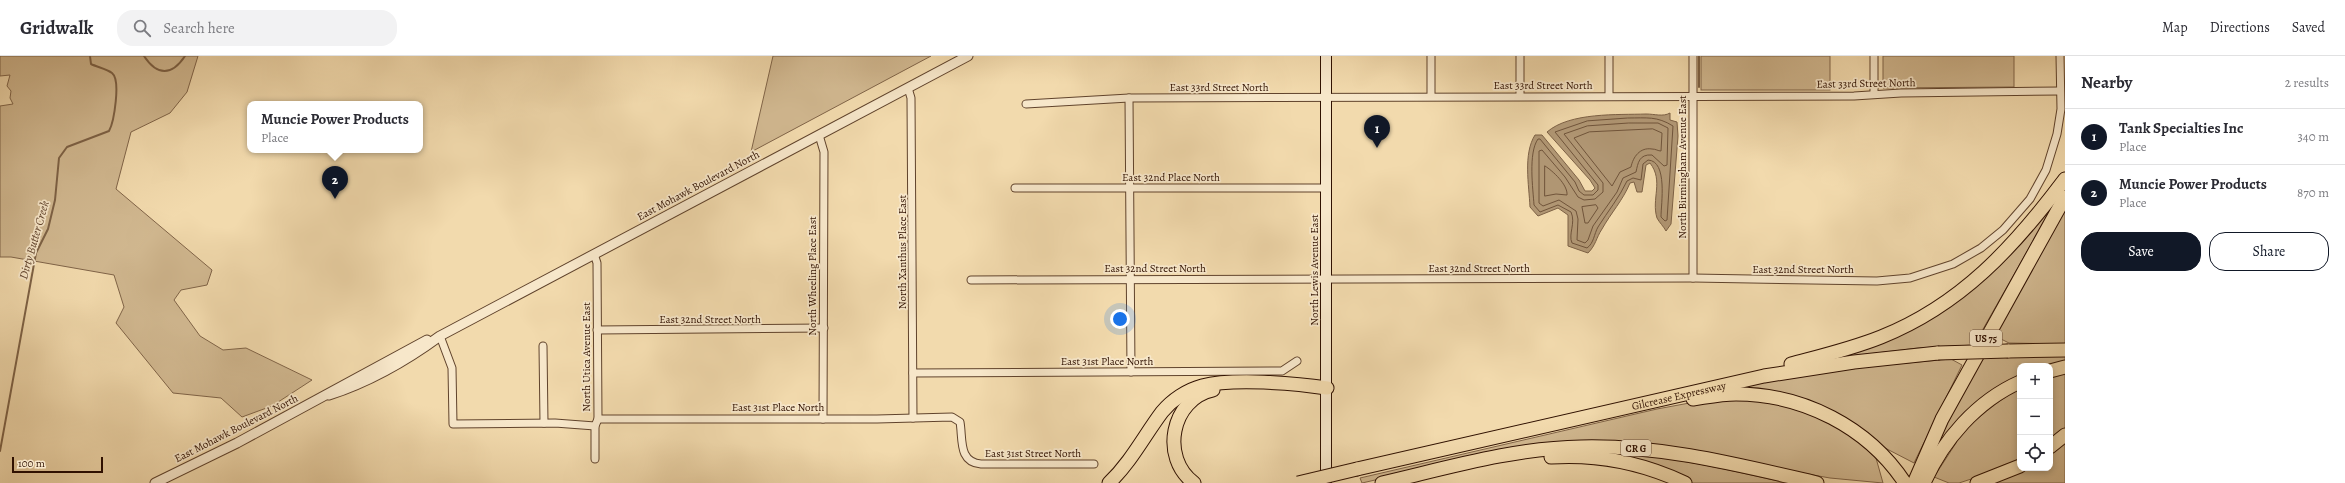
<!DOCTYPE html>
<meta charset="utf-8">
<style>
body{margin:0;font-family:Alegreya,serif;background:#f2f2f3;color:#2b2b33}
.controls{position:absolute;right:12px;bottom:12px;display:grid;overflow:hidden;border-radius:8px;box-shadow:0 2px 6px #0003}
.controls button{width:36px;height:36px;display:grid;place-items:center;padding:0;border:0;border-bottom:1px solid #e1e1e2;background:#fff;color:#2b2b33;font:20px sans-serif}
.scale{position:absolute;left:12px;bottom:10px;width:91px;box-sizing:border-box;padding-left:4px;border:2px solid #301101;border-top:0;font-size:11px;line-height:14px;white-space:nowrap;color:#301101;-webkit-text-stroke:3px #f7e7ca;paint-order:stroke}
.you{position:absolute;left:1120px;top:263px;width:14px;height:14px;margin:-10px;border:3px solid #fff;border-radius:50%;background:#1a73e8;box-shadow:0 0 0 6px #1a73e833}
.badge{display:grid;place-items:center;width:26px;height:26px;border-radius:50%;background:#111827;color:#fff;font-size:13px;font-weight:700}
.pin{position:absolute;translate:-50% -33px;filter:drop-shadow(0 1px 2px #0008)}
.pin::after{content:'';position:absolute;top:21px;width:14px;height:12px;background:inherit;clip-path:polygon(0 0,100% 0,50% 100%)}
.popup{position:absolute;left:247px;top:45px;width:176px;height:52px;box-sizing:border-box;display:grid;place-content:center;border-radius:8px;background:#fff;filter:drop-shadow(0 1px 3px #0005);font-size:13px;white-space:nowrap;color:#7c7c81}
.popup b{font-size:15px;color:#2b2b33}
.popup::after{content:'';position:absolute;left:50%;top:100%;margin-left:-8px;border:8px solid transparent;border-top-color:#fff}
.list{margin:0;padding:0;list-style:none}
h2{display:flex;justify-content:space-between;align-items:center;height:52px;margin:0;padding:0 16px;font-size:17px}
h2 small{font-size:13px;font-weight:400;color:#7c7c81}
.list li{display:grid;grid-template-columns:26px 1fr auto;gap:12px;align-items:center;box-sizing:border-box;height:56px;padding:0 16px;border-top:1px solid #e1e1e2}
.list b{display:block;font-size:15px;white-space:nowrap}
.list p{margin:0;font-size:13px;white-space:nowrap;color:#7c7c81}
.list em{font-size:13px;font-style:normal;color:#7c7c81}
.actions{display:flex;gap:8px;padding:12px 16px}
.actions a{flex:1;padding:9px 0;border:1px solid #111827;border-radius:16px;text-align:center;font-size:14px;color:#111827}
.actions .main{background:#111827;color:#fff}
.icon{flex:none;width:22px;height:22px;fill:none;stroke:currentColor;stroke-width:2;stroke-linecap:round;stroke-linejoin:round}
.map{position:relative;flex:none;width:2065px;height:427px;overflow:hidden}
header{display:flex;align-items:center;gap:24px;box-sizing:border-box;height:56px;padding:0 20px;background:#fff;border-bottom:1px solid #e1e1e2}
header strong{font-size:19px}
nav{display:flex;gap:22px;margin-inline-start:auto;font-size:14px}
.search{width:280px;height:36px;background:#f2f2f3;display:flex;align-items:center;gap:10px;box-sizing:border-box;padding:0 14px;border-radius:16px;color:#7c7c81;font-size:15px}
main{display:flex}
aside{flex:1;background:#fff}
.map>svg:first-child{display:block}
.green{fill:#d1b890;stroke:#806448}
.water{fill:#b09673;stroke:#7d6145}
.lines{fill:none;stroke-linecap:round;stroke-linejoin:round}
.shore{stroke:#70543a;stroke-width:1}
.stream{stroke:#7d6145;stroke-width:2}
.minor-casing{stroke:#60432c;stroke-width:9}
.tertiary-casing{stroke:#60432c;stroke-width:11}
.secondary-casing{stroke:#301101;stroke-width:12}
.motorway-casing{stroke:#301101;stroke-width:15}
.minor{stroke:#f7e7ca;stroke-width:7}
.tertiary{stroke:#f7e7ca;stroke-width:9}
.secondary{stroke:#f7e7ca;stroke-width:10}
.motorway{stroke:#f2daad;stroke-width:13}
.motorway-bridge-casing{stroke:#301101;stroke-width:15;stroke-linecap:butt}
.motorway-bridge{stroke:#f2daad;stroke-width:13}
.labels{text-anchor:middle;stroke-width:3.5;stroke-linejoin:round;paint-order:stroke}
.shield{fill:#f7e7ca;stroke:#6c513d;stroke-width:1}
.shield-label{font-size:10px;font-weight:bold;fill:#301101}
.street-label{font-size:11px;fill:#301101;stroke:#f7e7ca}
.water-label{font-size:12px;font-style:italic;fill:#63462f;stroke:#f7e7ca}
</style>
<header>
<strong>Gridwalk</strong>
<div class="search"><svg class="icon" aria-label="search" viewBox="0 0 24 24"><circle cx="10" cy="10" r="6"/><path d="M15 15l6 6"/></svg>Search here</div>
<nav><a>Map</a><a>Directions</a><a>Saved</a></nav>
</header>
<main>
<div class="map">
<svg width="2065" height="427" viewBox="0 0 2065 427">
<rect width="100%" height="100%" fill="#f2daad"/>
<filter id="stains"><feTurbulence type="fractalNoise" baseFrequency=".005" numOctaves="4"/><feColorMatrix values="0 0 0 0 .2 0 0 0 0 .09 0 0 0 0 .02 0 0 0 .5 -.17"/></filter>
<radialGradient id="worn" r=".72"><stop offset=".6" stop-color="#630" stop-opacity="0"/><stop offset="1" stop-color="#630" stop-opacity=".3"/></radialGradient>
<g class="green">
<path d="M 0,0 L 198,0 L 187,36 L 170,57 L 131,76 L 116,133 L 212,214 L 207,229 L 181,234 L 174,244 L 200,280 L 223,294 L 246,292 L 312,324 L 272,350 L 242,361 L 221,342 L 173,337 L 116,267 L 124,251 L 114,219 L 11,201 L 0,201 L 0,50 L 13,48 L 10,42 L 11,35 L 7,30 L 10,19 L 0,20 Z"/>
<path d="M 773,0 L 931,0 L 751,96 Z"/>
<rect x="1701" y="0" width="129" height="34"/>
<path d="M 1883,0 L 2014,0 L 2014,31 L 1883,32 Z"/>
<path d="M 2065,151 L 2065,288 L 2009,287 L 1995,280 Z"/>
<path d="M 2047,153 L 2050,155 L 1974,289 L 1918,292 L 1852,300 L 1851,295 L 1915,269 Z"/>
<path d="M 1983,300 L 2065,300 L 2065,305 L 2049,310 L 2020,310 L 2020,321 L 1931,396 Z"/>
<path d="M 1951,303 L 1962,309 L 1914,407 L 1885,392 L 1852,368 L 1725,335 L 1807,316 Z"/>
<path d="M 2065,316 L 2065,374 L 2050,387 L 2050,320 Z"/>
<path d="M 2020,332 L 2020,407 L 1959,427 L 1949,427 L 1934,421 L 1956,387 L 1956,383 C 1976,363 1996,346 2020,332 Z"/>
<path d="M 1741,342 L 1797,351 L 1848,377 L 1876,402 L 1883,427 L 1830,422 L 1773,412 L 1696,395 L 1497,396 L 1362,427 L 1360,422 L 1657,353 L 1711,343 Z"/>
<path d="M 2065,384 L 2065,427 L 1992,427 L 2025,412 L 2050,412 L 2050,396 Z"/>
<path d="M 1612,397 C 1672,400 1729,414 1787,427 L 1692,427 L 1676,419 L 1612,400 Z"/>
</g>
<path class="water" d="M 1670,57 L 1670,64 L 1677,66 L 1678,80 L 1671,168 L 1666,175 C 1664,171 1659,166 1657,162 C 1651,143 1664,125 1650,107 L 1646,109 L 1642,136 L 1637,136 L 1634,126 L 1630,127 C 1623,144 1611,157 1602,173 C 1596,182 1596,189 1588,197 L 1568,190 L 1568,159 L 1558,152 L 1538,160 L 1530,151 C 1529,129 1523,98 1535,79 L 1542,79 L 1579,124 L 1585,135 L 1592,135 L 1595,132 L 1590,124 L 1547,76 C 1570,56 1618,59 1646,58 C 1655,58 1663,61 1670,57 Z"/>
<g class="lines">
<g class="shore">
<path d="M 1628,62 C 1647,62 1657,60 1673,70 L 1667,164 L 1665,165 L 1661,161 C 1661,148 1668,105 1648,104 L 1643,108 L 1641,124 L 1633,122 L 1627,125 C 1619,142 1608,155 1598,171 C 1594,178 1594,187 1587,192 L 1572,187 C 1568,178 1576,167 1571,156 L 1558,149 L 1540,156 L 1534,149 C 1533,133 1528,97 1538,83 L 1540,83 L 1575,126 L 1579,135 L 1584,139 L 1593,139 L 1598,134 L 1598,129 L 1555,76 L 1587,65 Z"/>
<path d="M 1629,67 L 1658,67 L 1668,72 L 1667,109 L 1664,110 L 1652,99 C 1639,98 1638,107 1636,116 L 1623,122 L 1617,136 L 1593,170 L 1588,184 L 1585,187 L 1577,184 L 1578,163 L 1576,155 L 1559,144 L 1543,150 L 1539,147 L 1539,95 L 1542,94 L 1565,121 L 1578,141 L 1584,144 L 1595,143 L 1603,136 L 1603,127 L 1564,78 L 1587,70 Z"/>
<path d="M 1653,73 L 1662,77 L 1661,95 C 1658,95 1656,93 1652,93 C 1640,91 1633,101 1631,111 L 1620,116 L 1612,130 L 1574,82 L 1589,76 Z"/>
<path d="M 1545,110 C 1553,115 1568,129 1567,139 L 1556,138 L 1545,140 Z"/>
<path d="M 1596,149 L 1598,152 L 1588,167 L 1585,167 L 1582,151 Z"/>
</g>
<g class="stream">
<path d="M 144,0 C 157,20 172,20 185,0"/>
<path d="M 1699,31 L 1699,0"/>
<path d="M 0,395 L 36,197 L 48,173 L 55,144 L 59,102 L 67,91 L 109,75 C 114,66 121,24 112,17 C 107,13 97,11 91,8 L 90,0"/>
</g>
<defs>
<g id="minor">
<path d="M 1520,0 L 1520,40"/>
<path d="M 1609,0 L 1609,40"/>
<path d="M 1693,0 L 1693,222"/>
<path d="M 908,32 L 911,42 L 913,362"/>
<path d="M 1874,38 L 1874,0"/>
<path d="M 1431,40 L 1431,0"/>
<path d="M 1129,42 L 1131,316"/>
<path d="M 1026,48 L 1129,42 L 1854,40 L 1901,37 L 2060,35"/>
<path d="M 819,79 L 824,96 L 823,363"/>
<path d="M 1015,132 L 1326,132"/>
<path d="M 594,198 L 597,207 L 598,363 L 595,370 L 595,403"/>
<path d="M 971,224 L 1693,222 L 1877,225 L 1910,222 L 1953,208 L 1981,192 L 2003,174 L 2030,143 L 2046,114 L 2057,78 L 2061,53 L 2060,0"/>
<path d="M 597,274 L 824,272"/>
<path d="M 440,280 L 452,312 L 453,368 L 555,367 L 595,370"/>
<path d="M 543,290 L 544,367"/>
<path d="M 913,317 L 1282,315 L 1297,305"/>
<path d="M 598,363 L 877,363 L 952,361 L 960,366 C 963,383 958,406 981,408 L 1094,408"/>
</g>
<g id="tertiary">
<path d="M 329,339 C 369,326 406,305 440,280 L 968,0"/>
<path d="M 155,427 L 237,387 L 427,284"/>
</g>
<path id="secondary" d="M 1326,0 L 1326,427"/>
<g id="motorway">
<path d="M 2008,295 L 2065,294"/>
<path d="M 1791,308 C 1821,300 1851,293 1881,281 C 1961,249 2014,191 2065,123"/>
<path d="M 2050,315 L 2065,311"/>
<path d="M 1693,343 C 1707,341 1721,338 1736,338 C 1803,338 1868,371 1905,427"/>
<path d="M 2050,391 L 2065,379"/>
<path d="M 1551,401 C 1598,398 1643,407 1685,427"/>
<path id="s1" d="M 1357,413 L 1764,320 L 1854,306 L 1938,297"/>
<path d="M 1109,427 C 1131,406 1144,380 1162,356 C 1172,344 1187,334 1202,330 C 1232,322 1295,327 1327,332"/>
<path d="M 1194,427 C 1160,402 1171,343 1213,334"/>
<path d="M 1382,427 C 1447,412 1514,392 1581,391 C 1662,389 1739,409 1817,427"/>
<path d="M 1914,427 L 1942,363 L 2065,141"/>
<path d="M 1924,427 C 1943,384 1977,345 2020,326"/>
<path d="M 1977,427 L 2020,410"/>
</g>
</defs>
<use href="#minor" class="minor-casing"/>
<use href="#tertiary" class="tertiary-casing"/>
<use href="#secondary" class="secondary-casing"/>
<use href="#motorway" class="motorway-casing"/>
<use href="#minor" class="minor"/>
<use href="#tertiary" class="tertiary"/>
<use href="#secondary" class="secondary"/>
<use href="#motorway" class="motorway"/>
<defs>
<g id="motorway-bridge">
<path d="M 1938,297 L 2008,295"/>
<path d="M 1298,427 L 1357,413"/>
</g>
</defs>
<use href="#motorway-bridge" class="motorway-bridge-casing"/>
<use href="#motorway-bridge" class="motorway-bridge"/>
</g>
<g class="labels">
<g class="shield">
<rect x="1970" y="274" width="32" height="16" rx="3"/>
<rect x="1621" y="384" width="30" height="16" rx="3"/>
</g>
<g class="shield-label">
<text x="1986" y="286">US 75</text>
<text x="1636" y="396">CR G</text>
</g>
<g class="street-label">
<text transform="translate(1866 27) rotate(-1)" y="4">East 33rd Street North</text>
<text x="1543" y="33">East 33rd Street North</text>
<text x="1219" y="35">East 33rd Street North</text>
<text transform="translate(1682 111) rotate(-90)" y="4">North Birmingham Avenue East</text>
<text x="1171" y="125">East 32nd Place North</text>
<text transform="translate(698 129) rotate(-28)" y="4">East Mohawk Boulevard North</text>
<text transform="translate(902 196) rotate(-90)" y="4">North Xanthus Place East</text>
<text x="1155" y="216">East 32nd Street North</text>
<text x="1479" y="216">East 32nd Street North</text>
<text x="1803" y="217">East 32nd Street North</text>
<text transform="translate(1314 214) rotate(-90)" y="4">North Lewis Avenue East</text>
<text transform="translate(812 220) rotate(-90)" y="4">North Wheeling Place East</text>
<text x="710" y="267">East 32nd Street North</text>
<text transform="translate(586 301) rotate(-90)" y="4">North Utica Avenue East</text>
<text x="1107" y="309">East 31st Place North</text>
<text dy="4" stroke="none"><textPath href="#s1" startOffset="330">Gilcrease Expressway</textPath></text>
<text x="778" y="355">East 31st Place North</text>
<text transform="translate(236 372) rotate(-27)" y="4">East Mohawk Boulevard North</text>
<text x="1033" y="401">East 31st Street North</text>
</g>
<g class="water-label">
<text transform="translate(34 184) rotate(-74)" y="4">Dirty Butter Creek</text>
</g>
</g>
<rect width="100%" height="100%" filter="url(#stains)"/>
<rect width="100%" height="100%" fill="url(#worn)"/>
</svg>
<div class="controls">
<button>+</button>
<button>−</button>
<button><svg class="icon" aria-label="locate" viewBox="0 0 24 24"><circle cx="12" cy="12" r="6"/><path d="M12 2v4M12 18v4M2 12h4M18 12h4"/></svg></button>
</div>
<div class="scale">100 m</div>
<div class="you"></div>
<div class="pin badge" style="left:1377px;top:92px">1</div>
<div class="pin badge" style="left:335px;top:143px">2</div>
<div class="popup"><b>Muncie Power Products</b>Place</div>
</div>
<aside>
<h2>Nearby<small>2 results</small></h2>
<ul class="list">
<li><span class="badge">1</span><div><b>Tank Specialties Inc</b><p>Place</p></div><em>340 m</em></li>
<li><span class="badge">2</span><div><b>Muncie Power Products</b><p>Place</p></div><em>870 m</em></li>
</ul>
<div class="actions"><a class="main">Save</a><a>Share</a></div>
</aside>
</main>
